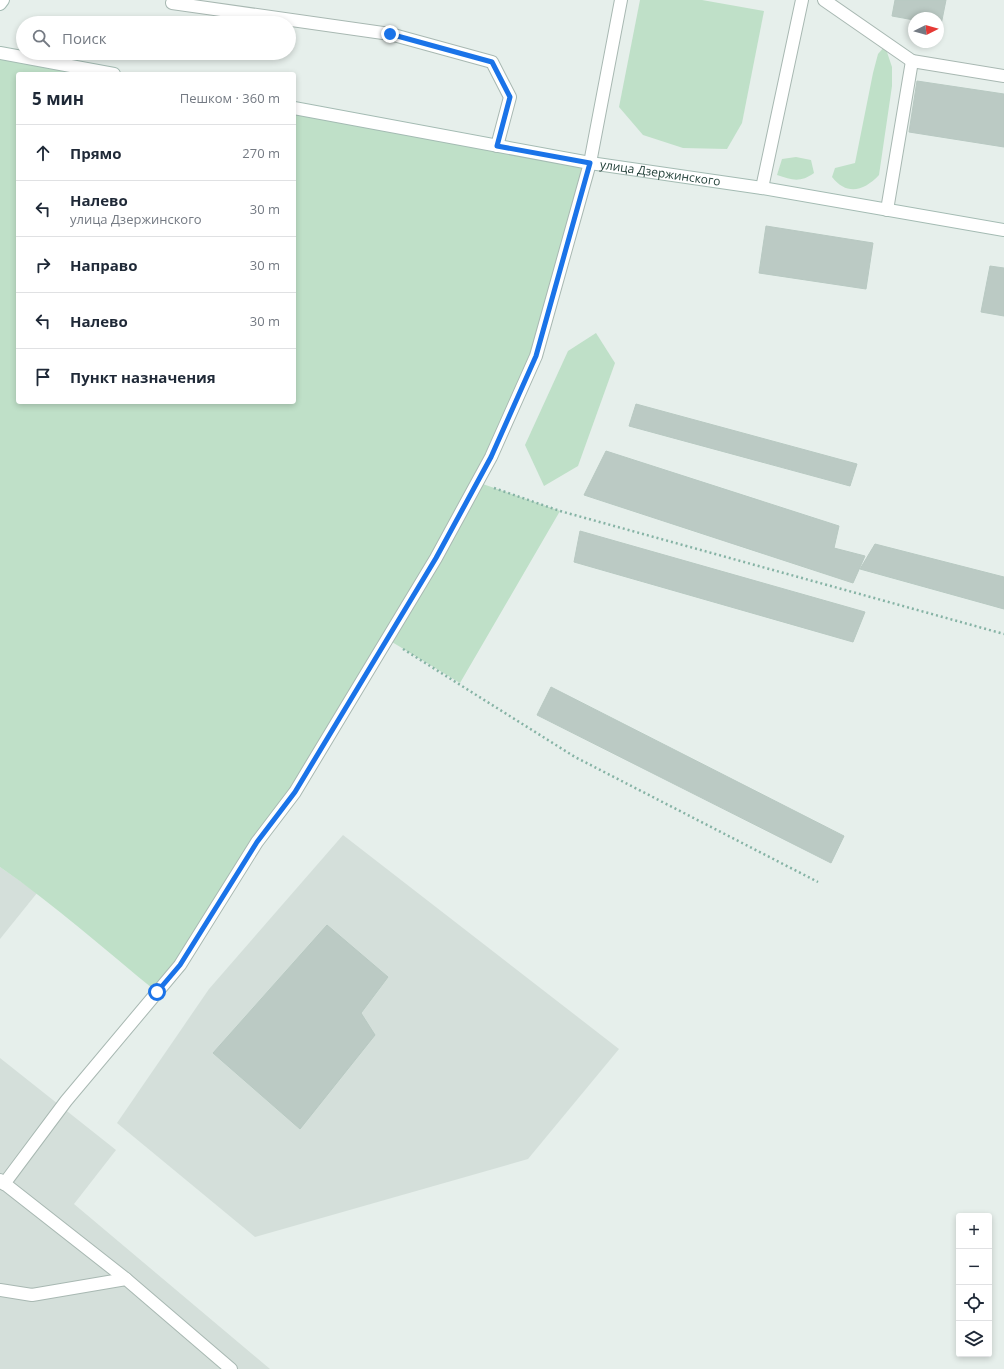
<!DOCTYPE html>
<html lang="ru">
<meta charset="utf-8">
<style>
body{margin:0;font-family:"Open Sans",sans-serif;background:#f6f6f7;color:#1f2937}
.controls{position:absolute;right:12px;bottom:12px;display:grid;overflow:hidden;border-radius:4px;box-shadow:0 2px 6px #0003}
.controls button{width:36px;height:36px;display:grid;place-items:center;padding:0;border:0;border-bottom:1px solid #e0e1e3;background:#fff;color:#1f2937;font:20px sans-serif}
.compass{position:absolute;left:908px;top:12px;width:36px;height:36px;border-radius:50%;background:#fff;box-shadow:0 2px 6px #0003;rotate:85deg}
.stop{position:absolute;width:12px;height:12px;margin:-9px;border:3px solid #1a73e8;border-radius:50%;background:#fff}
.stop.end{background:#1a73e8;border-color:#fff;box-shadow:0 1px 4px #0008}
.list{margin:0;padding:0;list-style:none}
h2{display:flex;justify-content:space-between;align-items:center;height:52px;margin:0;padding:0 16px;font-size:17px}
h2 small{font-size:13px;font-weight:400;color:#747a83}
.list li{display:grid;grid-template-columns:26px 1fr auto;gap:12px;align-items:center;box-sizing:border-box;height:56px;padding:0 16px;border-top:1px solid #e0e1e3}
.list b{display:block;font-size:15px;white-space:nowrap}
.list p{margin:0;font-size:13px;white-space:nowrap;color:#747a83}
.list em{font-size:13px;font-style:normal;color:#747a83}
.icon{flex:none;width:22px;height:22px;fill:none;stroke:currentColor;stroke-width:2;stroke-linecap:round;stroke-linejoin:round}
.map{position:relative;flex:none;width:1004px;height:1369px;overflow:hidden}
.search{position:absolute;background:#fff;box-shadow:0 2px 6px #0003;left:16px;top:16px;width:280px;height:44px;display:flex;align-items:center;gap:10px;box-sizing:border-box;padding:0 14px;border-radius:22px;color:#747a83;font-size:15px}
.panel{position:absolute;background:#fff;box-shadow:0 2px 6px #0003;left:16px;top:72px;width:280px;height:332px;border-radius:4px}
.map>svg:first-child{display:block}
.built{fill:#d4dfda}
.green{fill:#bfe0c8}
.building{fill:#bbcac4;stroke:#b8c9c2}
.lines{fill:none;stroke-linecap:round;stroke-linejoin:round}
.lane-casing{stroke:#a8b8b2;stroke-width:14}
.secondary-casing{stroke:#a4bbb3;stroke-width:14}
.path{stroke:#86b3a5;stroke-width:2.5;stroke-dasharray:2 3;stroke-linecap:butt}
.lane{stroke:#fff;stroke-width:12}
.secondary{stroke:#fff;stroke-width:12}
.route{stroke:#1a73e8;stroke-width:5}
.labels{text-anchor:middle;stroke-width:3;stroke-linejoin:round;paint-order:stroke}
.street-label{font-size:12px;fill:#24423a;stroke:#f7fbf9}
</style>
<div class="map">
<svg width="1004" height="1369" viewBox="0 0 1004 1369">
<rect width="100%" height="100%" fill="#e6efeb"/>
<g class="built">
<path d="M 343,835 L 619,1049 L 528,1159 L 255,1237 L 117,1123 L 209,989 Z"/>
<path d="M 0,867 L 37,893 L 0,939 Z"/>
<path d="M 0,1058 L 116,1150 L 74,1204 L 270,1369 L 0,1369 Z"/>
</g>
<g class="green">
<path d="M 640,0 L 702,0 L 764,11 L 742,123 L 727,149 L 683,148 L 643,135 L 619,107 Z"/>
<path d="M 885,46 L 892,67 L 892,86 L 879,175 C 864,191 847,196 832,177 L 835,168 L 855,163 L 873,73 L 878,54 Z"/>
<path d="M 0,53 L 114,74 L 18,74 L 18,402 L 294,402 L 294,108 L 590,163 L 536,356 L 477,482 L 560,511 L 460,683 L 387,639 L 347,706 L 157,992 C 105,950 55,905 0,867 Z"/>
<path d="M 796,157 L 811,160 L 814,173 C 800,183 792,180 777,175 L 782,159 Z"/>
<path d="M 596,333 L 615,363 L 578,466 L 544,486 L 525,445 L 568,351 Z"/>
</g>
<g class="building">
<path d="M 895,0 L 946,0 L 941,25 L 938,24 L 938,18 L 914,18 L 914,20 L 892,16 Z"/>
<path d="M 917,81 L 1004,94 L 1004,147 L 909,132 Z"/>
<path d="M 766,226 L 873,243 L 866,289 L 759,273 Z"/>
<path d="M 990,266 L 1004,268 L 1004,316 L 981,312 Z"/>
<path d="M 636,404 L 857,464 L 850,486 L 629,426 Z"/>
<path d="M 606,451 L 839,526 L 834,548 L 865,556 L 853,583 L 584,495 Z"/>
<path d="M 580,531 L 865,612 L 853,642 L 574,562 Z"/>
<path d="M 875,544 L 1004,577 L 1004,609 L 860,569 Z"/>
<path d="M 551,687 L 844,836 L 831,863 L 537,715 Z"/>
<path d="M 327,925 L 388,977 L 361,1013 L 375,1035 L 300,1129 L 213,1053 Z"/>
</g>
<g class="lines">
<defs>
<g id="lane">
<path d="M 824,0 L 912,61"/>
<path d="M 172,3 L 390,34 L 492,62 L 510,97 L 497,146"/>
<path d="M 762,188 L 802,0"/>
<path d="M 887,210 L 912,61 L 1004,76"/>
<path d="M 0,1180 L 126,1279"/>
<path d="M 4,1184 L 66,1101 L 180,965 L 257,842 L 295,792 L 436,558 L 491,457 L 536,356 L 590,163 L 621,0"/>
<path d="M 0,1290 L 32,1295 L 126,1279 L 231,1369"/>
</g>
<g id="secondary">
<path d="M 0,4 L 3,0"/>
<path d="M 0,53 L 114,74"/>
<path id="s1" d="M 294,108 L 590,163 L 762,188 L 1004,230"/>
</g>
</defs>
<use href="#lane" class="lane-casing"/>
<use href="#secondary" class="secondary-casing"/>
<g class="path">
<path d="M 494,488 L 560,511 L 1004,634"/>
<path d="M 403,649 L 575,757 L 818,882"/>
</g>
<use href="#lane" class="lane"/>
<use href="#secondary" class="secondary"/>
</g>
<g class="lines">
<path class="route" d="M 157,992 L 180,965 L 257,842 L 295,792 L 436,558 L 491,457 L 536,356 L 590,163 L 497,146 L 510,97 L 492,62 L 390,34"/>
</g>
<g class="labels">
<g class="street-label">
<text dy="4" stroke="none"><textPath href="#s1" startOffset="372">улица Дзержинского</textPath></text>
</g>
</g>
</svg>
<div class="controls">
<button>+</button>
<button>−</button>
<button><svg class="icon" aria-label="locate" viewBox="0 0 24 24"><circle cx="12" cy="12" r="6"/><path d="M12 2v4M12 18v4M2 12h4M18 12h4"/></svg></button>
<button><svg class="icon" aria-label="layers" viewBox="0 0 24 24"><path d="M12 4l9 5-9 5-9-5zM3 14l9 5 9-5"/></svg></button>
</div>
<svg class="compass" viewBox="-18 -18 36 36"><path d="M0-13l5 13h-10z" fill="#e53935"/><path d="M0 13l5-13h-10z" fill="#747a83"/></svg>
<div class="stop" style="left:157px;top:992px"></div>
<div class="stop end" style="left:390px;top:34px"></div>
<div class="search"><svg class="icon" aria-label="search" viewBox="0 0 24 24"><circle cx="10" cy="10" r="6"/><path d="M15 15l6 6"/></svg>Поиск</div>
<section class="panel">
<h2>5 мин<small>Пешком · 360 m</small></h2>
<ul class="list">
<li><svg class="icon" aria-label="ahead" viewBox="0 0 24 24"><path d="M12 20V5M6 11l6-6 6 6"/></svg><div><b>Прямо</b></div><em>270 m</em></li>
<li><svg class="icon" aria-label="left" viewBox="0 0 24 24"><path d="M17 20v-9H6M10 6l-5 5 5 5"/></svg><div><b>Налево</b><p>улица Дзержинского</p></div><em>30 m</em></li>
<li><svg class="icon" aria-label="right" viewBox="0 0 24 24"><path d="M7 20v-9h11M14 6l5 5-5 5"/></svg><div><b>Направо</b></div><em>30 m</em></li>
<li><svg class="icon" aria-label="left" viewBox="0 0 24 24"><path d="M17 20v-9H6M10 6l-5 5 5 5"/></svg><div><b>Налево</b></div><em>30 m</em></li>
<li><svg class="icon" aria-label="arrive" viewBox="0 0 24 24"><path d="M6 21V4h12l-3 4 3 4H6"/></svg><div><b>Пункт назначения</b></div></li>
</ul>
</section>
</div>
